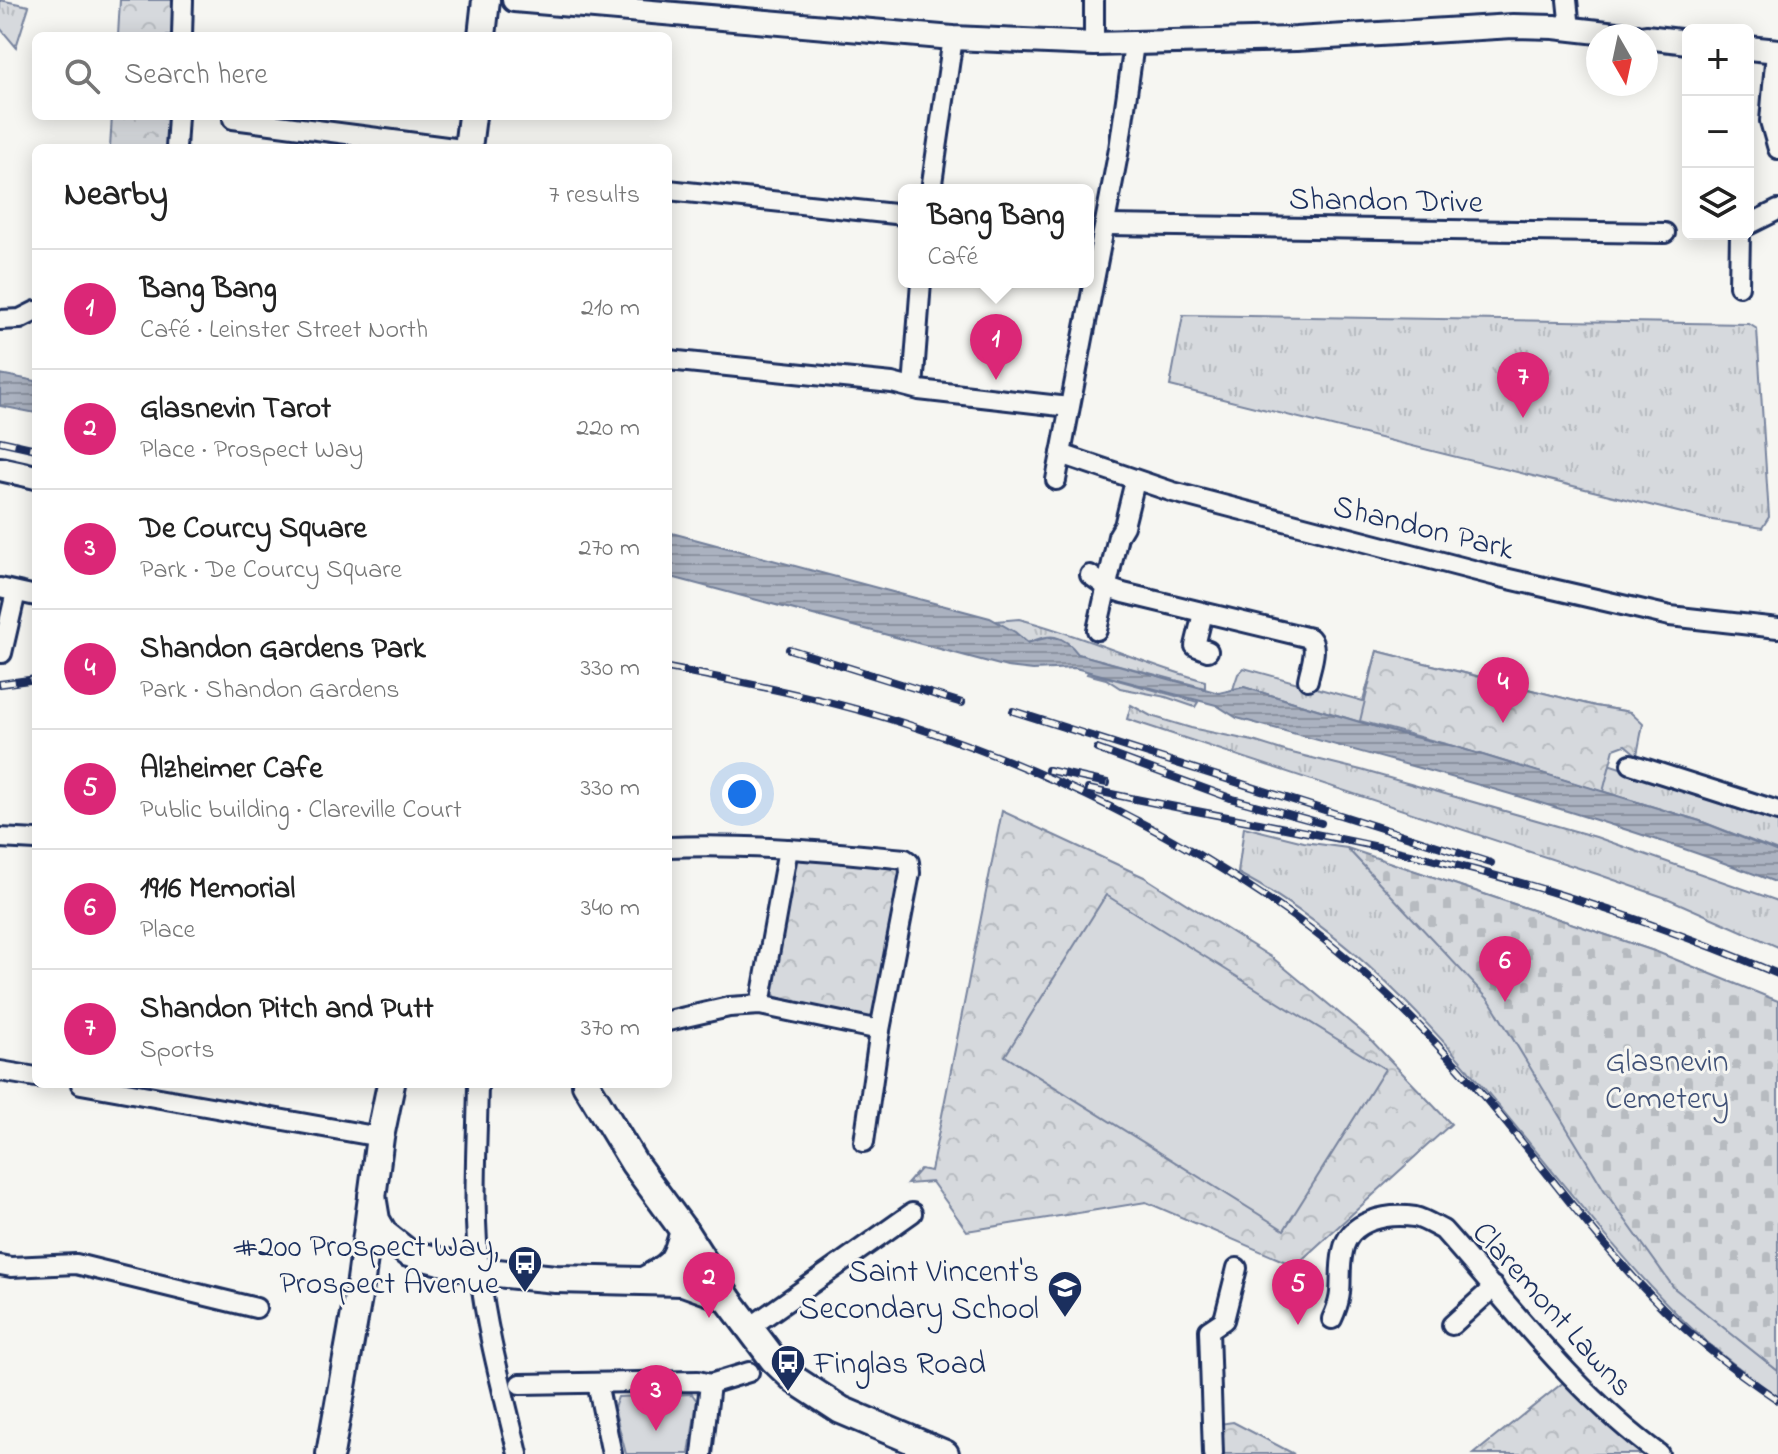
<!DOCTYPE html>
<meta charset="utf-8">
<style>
body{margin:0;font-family:"Indie Flower",sans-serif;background:#f2f2f2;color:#222}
.controls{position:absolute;right:24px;top:24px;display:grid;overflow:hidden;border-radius:12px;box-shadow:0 4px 20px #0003}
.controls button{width:72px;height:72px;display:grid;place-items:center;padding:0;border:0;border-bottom:2px solid #e0e0e0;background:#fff;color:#222;font:40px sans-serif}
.compass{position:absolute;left:1586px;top:24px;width:72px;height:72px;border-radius:50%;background:#fff;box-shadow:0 4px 20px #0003;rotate:171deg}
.you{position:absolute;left:742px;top:794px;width:28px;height:28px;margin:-20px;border:6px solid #fff;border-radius:50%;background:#1a73e8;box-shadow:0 0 0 12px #1a73e833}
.badge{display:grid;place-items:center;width:52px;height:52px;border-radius:50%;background:#db2777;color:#fff;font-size:26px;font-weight:700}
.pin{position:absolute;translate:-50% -66px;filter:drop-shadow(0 2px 4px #0008)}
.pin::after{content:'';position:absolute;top:42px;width:28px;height:24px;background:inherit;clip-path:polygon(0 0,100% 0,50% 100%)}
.popup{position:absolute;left:898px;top:184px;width:196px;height:104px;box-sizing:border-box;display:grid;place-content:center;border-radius:12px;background:#fff;filter:drop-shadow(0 2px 6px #0005);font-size:26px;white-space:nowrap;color:#767676}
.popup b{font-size:30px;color:#222}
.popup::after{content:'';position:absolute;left:50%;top:100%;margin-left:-16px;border:16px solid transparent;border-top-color:#fff}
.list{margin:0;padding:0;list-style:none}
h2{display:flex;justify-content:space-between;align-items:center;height:104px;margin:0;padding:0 32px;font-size:34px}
h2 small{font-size:26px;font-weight:400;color:#767676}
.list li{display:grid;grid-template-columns:52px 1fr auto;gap:24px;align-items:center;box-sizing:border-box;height:120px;padding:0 32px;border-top:2px solid #e0e0e0}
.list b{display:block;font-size:30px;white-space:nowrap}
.list p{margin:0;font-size:26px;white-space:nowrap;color:#767676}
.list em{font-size:26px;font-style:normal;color:#767676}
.icon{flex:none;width:44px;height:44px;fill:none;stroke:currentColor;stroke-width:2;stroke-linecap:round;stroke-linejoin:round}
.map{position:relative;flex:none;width:1778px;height:1454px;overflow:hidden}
.search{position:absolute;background:#fff;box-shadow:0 4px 20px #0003;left:32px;top:32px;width:640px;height:88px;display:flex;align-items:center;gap:20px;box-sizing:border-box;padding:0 28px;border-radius:12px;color:#767676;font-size:30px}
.panel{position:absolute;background:#fff;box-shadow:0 4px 20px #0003;left:32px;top:144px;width:640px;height:944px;border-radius:12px}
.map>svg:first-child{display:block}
.grass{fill:url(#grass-tufts);stroke:#78849e;stroke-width:2}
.cemetery{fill:url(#cemetery-stones);stroke:#78849e;stroke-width:2}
.park{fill:url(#park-crowns);stroke:#78849e;stroke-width:2}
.garden{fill:#d6d9dd;stroke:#78849e;stroke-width:2}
.water{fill:url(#water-rules);stroke:#717e99;stroke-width:2}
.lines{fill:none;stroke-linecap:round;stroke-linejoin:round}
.minor-casing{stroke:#1b2f5e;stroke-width:24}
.tertiary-casing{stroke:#1b2f5e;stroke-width:28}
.secondary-casing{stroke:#1b2f5e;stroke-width:32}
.minor{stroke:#f6f6f2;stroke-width:18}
.tertiary{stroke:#f6f6f2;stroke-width:22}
.secondary{stroke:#f6f6f2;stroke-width:26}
.rail-casing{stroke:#1b2f5e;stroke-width:8}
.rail{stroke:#f6f6f2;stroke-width:5;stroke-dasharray:15;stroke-linecap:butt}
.labels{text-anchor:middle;stroke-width:6;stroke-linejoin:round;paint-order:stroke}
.street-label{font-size:32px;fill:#1b2f5e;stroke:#f6f6f2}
.park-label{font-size:32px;fill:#405177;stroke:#f6f6f2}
.poi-label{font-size:32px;fill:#1b2f5e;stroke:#f6f6f2;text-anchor:end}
</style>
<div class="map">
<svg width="1778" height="1454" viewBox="0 0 1778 1454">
<defs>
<pattern id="grass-tufts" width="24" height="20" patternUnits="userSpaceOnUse" patternTransform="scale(2)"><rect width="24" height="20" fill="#d6d9dd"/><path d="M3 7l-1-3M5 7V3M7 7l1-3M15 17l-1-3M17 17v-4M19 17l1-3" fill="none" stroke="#b7bbc0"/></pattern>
<pattern id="cemetery-stones" width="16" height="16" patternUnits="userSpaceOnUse" patternTransform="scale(2)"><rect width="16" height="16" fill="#d6d9dd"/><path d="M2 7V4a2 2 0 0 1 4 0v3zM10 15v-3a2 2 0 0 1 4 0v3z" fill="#b7bbc0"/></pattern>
<pattern id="park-crowns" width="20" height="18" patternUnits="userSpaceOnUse" patternTransform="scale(2)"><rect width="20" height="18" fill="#d6d9dd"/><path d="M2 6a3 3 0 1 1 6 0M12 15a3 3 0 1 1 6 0" fill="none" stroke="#b7bbc0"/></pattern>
<pattern id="water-rules" width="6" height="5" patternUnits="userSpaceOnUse" patternTransform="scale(2)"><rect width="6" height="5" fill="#abb2c0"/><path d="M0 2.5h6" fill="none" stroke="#8a919f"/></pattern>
</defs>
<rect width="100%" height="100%" fill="#f6f6f2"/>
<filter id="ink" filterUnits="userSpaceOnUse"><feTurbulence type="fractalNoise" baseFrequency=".0125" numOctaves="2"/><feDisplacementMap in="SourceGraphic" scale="16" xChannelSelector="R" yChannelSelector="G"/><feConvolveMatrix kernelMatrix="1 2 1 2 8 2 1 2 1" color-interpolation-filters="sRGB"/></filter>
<g filter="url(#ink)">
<g class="grass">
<path d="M 0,0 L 29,6 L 16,47 L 0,28 Z"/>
<path d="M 1183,315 L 1749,324 L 1757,329 L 1769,517 L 1762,528 L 1706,519 L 1170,386 Z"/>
<path d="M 1019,619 C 1083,635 1142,664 1205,681 L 1205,688 L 1078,654 C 1058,633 1054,633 1027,643 L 996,621 Z"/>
<path d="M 1377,651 L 1595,706 L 1630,712 L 1602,762 L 1778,820 L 1778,851 L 1700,821 L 1453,746 L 1396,733 L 1244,687 L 1233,689 L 1238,674 L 1244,668 L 1363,701 Z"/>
<path d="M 1088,672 L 1198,702 L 1195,707 L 1166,697 L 1120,688 L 1106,679 L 1087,674 Z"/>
<path d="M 1131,705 L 1151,716 L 1191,728 L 1253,741 L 1288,752 L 1361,770 L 1596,837 L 1778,901 L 1778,947 L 1669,899 L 1597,874 L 1127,719 Z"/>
<path d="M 1244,827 L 1304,842 L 1347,848 L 1378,880 L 1412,870 L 1657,952 L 1737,1338 L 1778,1371 L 1778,1397 C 1740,1369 1703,1342 1671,1308 C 1528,1161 1424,972 1238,873 Z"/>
</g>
<path class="cemetery" d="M 1347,848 L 1657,952 L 1778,1001 L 1778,1371 L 1674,1288 L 1606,1193 L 1490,1001 Z"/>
<g class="park">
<path d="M 120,0 L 175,0 L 172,36 L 118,36 Z"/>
<path d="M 112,116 L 168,116 L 166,148 L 110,148 Z"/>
<path d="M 1377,651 L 1595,706 L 1630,712 L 1643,724 L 1637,755 L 1625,745 L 1614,749 L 1603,792 L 1453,746 L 1360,721 Z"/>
<path d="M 1002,811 L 1144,877 L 1274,959 L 1368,1037 L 1451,1124 L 1295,1266 L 1146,1202 L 967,1231 L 932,1182 L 907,1184 L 920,1169 L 931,1171 Z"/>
<path d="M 795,857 L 903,868 L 877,1020 L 776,997 L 770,990 Z"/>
<path d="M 1570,1377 L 1659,1454 L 1474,1454 Z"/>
<path d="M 1233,1422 L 1294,1454 L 1220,1454 L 1219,1424 Z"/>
</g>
<g class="garden">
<path d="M 1106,895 L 1385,1069 L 1284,1230 L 1005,1056 Z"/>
<path d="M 692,1394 L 697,1401 L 689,1454 L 626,1454 L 614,1408 L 618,1397 Z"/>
</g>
<g class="water">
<path d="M 0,374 L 36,381 L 36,413 L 0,406 Z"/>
<path d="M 668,532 L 990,618 L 1015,632 L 1028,643 C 1050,635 1063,633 1078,654 L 1219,693 L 1244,687 L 1396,733 L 1453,746 L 1700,821 L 1778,852 L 1778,883 C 1601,815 1419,768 1237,718 L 1216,705 L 1075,668 L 1033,670 L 1007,667 L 675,578 L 668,575 Z"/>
</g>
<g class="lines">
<defs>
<g id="minor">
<path d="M 1094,0 L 1094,44"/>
<path d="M 1567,0 L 1570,29"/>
<path d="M 182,36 L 183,0"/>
<path d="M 1776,51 L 1770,121 L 1778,149"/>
<path d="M 233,119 L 454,148"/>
<path d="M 176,148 L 178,116"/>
<path d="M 668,190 L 904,215"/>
<path d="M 931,190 L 953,38"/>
<path d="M 1106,225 L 1665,233"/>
<path d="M 1748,225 L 1778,210"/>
<path d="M 1739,286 L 1740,234"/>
<path d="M 0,320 L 20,319 L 36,311"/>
<path d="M 668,360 L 892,383 L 919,390 L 1069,407"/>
<path d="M 913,388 L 921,282"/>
<path d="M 1061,454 L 1173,492 L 1496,576 L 1670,616 L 1778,628"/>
<path d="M 1056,480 L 1119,149 L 1134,44"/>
<path d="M 1090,575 L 1108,588 L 1123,593 L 1310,638 C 1319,648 1310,667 1308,680"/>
<path d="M 0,588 L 36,596"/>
<path d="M 1203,613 L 1195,646 L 1208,651"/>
<path d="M 1097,630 L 1118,536 L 1124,526 L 1135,481"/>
<path d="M 2,653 L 16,592"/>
<path d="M 1631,764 L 1778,811"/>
<path d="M 0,838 L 36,840"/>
<path d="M 668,847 C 748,844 826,851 905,859 L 909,862 L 910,873 L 880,1030 L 864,1142"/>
<path d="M 760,1005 L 788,849"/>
<path d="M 668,1021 L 729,1007 L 760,1005 L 880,1030"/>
<path d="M 0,1071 L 36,1077"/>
<path d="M 81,1084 L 380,1137"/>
<path d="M 478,1084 C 477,1147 472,1211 480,1274 C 487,1335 504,1394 518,1454"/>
<path d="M 0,1265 L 11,1267 L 76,1264 L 256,1308"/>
<path d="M 1332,1319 C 1346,1290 1337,1279 1343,1251 C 1349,1220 1387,1213 1415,1217 C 1424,1219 1435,1226 1443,1230 C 1513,1308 1574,1392 1659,1454"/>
<path d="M 1452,1325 L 1494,1287"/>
<path d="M 749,1328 L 912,1213"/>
<path d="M 597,1383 L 612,1454"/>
<path d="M 520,1384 L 698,1381 L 710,1384 L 702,1454"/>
<path d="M 710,1384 L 749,1372"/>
<path d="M 1213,1454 L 1209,1330 L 1224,1320 L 1237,1268"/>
</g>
<g id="tertiary">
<path d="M 514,0 L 953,38 L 1094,44 L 1296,39 L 1513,26 L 1554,27 L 1634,36"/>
<path d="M 1646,37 L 1688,42"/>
<path d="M 1748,48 L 1778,51"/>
<path d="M 0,469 L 36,477"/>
</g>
<g id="secondary">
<path d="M 482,36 L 486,0"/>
<path d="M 468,148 L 472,116"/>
<path d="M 586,1084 L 634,1163 L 684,1231 L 727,1298 L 773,1359 L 795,1380 L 841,1410 L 945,1454"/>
<path d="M 372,1196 L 376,1220 L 384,1234 L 408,1253 L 479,1271 L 525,1276 L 556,1279 L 683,1282 L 727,1298"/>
<path d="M 645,1280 C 674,1264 675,1263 684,1231"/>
<path d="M 330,1454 L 361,1280 L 380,1137 L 391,1084"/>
</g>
</defs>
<use href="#minor" class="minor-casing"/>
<use href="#tertiary" class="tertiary-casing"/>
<use href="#secondary" class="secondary-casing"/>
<use href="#minor" class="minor"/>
<use href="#tertiary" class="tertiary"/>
<use href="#secondary" class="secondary"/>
<defs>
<g id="rail">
<path d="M 0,441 L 36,449"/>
<path d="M 789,649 L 962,703"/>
<path d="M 668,668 C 751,684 834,700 915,727 C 1048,770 1179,835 1294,917 C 1360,964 1421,1025 1474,1085 C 1535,1154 1587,1230 1651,1296 C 1689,1336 1732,1369 1778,1400"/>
<path d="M 0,684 L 36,679"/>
<path d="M 1013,711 L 1491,863"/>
<path d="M 1097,749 L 1233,799 L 1321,823"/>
<path d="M 1048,770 L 1107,783"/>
<path d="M 1088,789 C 1201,814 1315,831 1427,858 C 1547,887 1665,926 1778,974"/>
</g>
</defs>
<use href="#rail" class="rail-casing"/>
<use href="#rail" class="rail"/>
</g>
</g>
<defs>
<symbol id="bus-pin" viewBox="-11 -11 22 30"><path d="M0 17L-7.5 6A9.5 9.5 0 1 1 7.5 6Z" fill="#1b2f5e" stroke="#f6f6f2"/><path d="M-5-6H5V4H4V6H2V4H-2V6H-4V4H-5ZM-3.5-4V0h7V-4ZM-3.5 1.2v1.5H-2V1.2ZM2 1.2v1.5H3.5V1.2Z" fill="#fff"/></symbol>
<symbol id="school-pin" viewBox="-11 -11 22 30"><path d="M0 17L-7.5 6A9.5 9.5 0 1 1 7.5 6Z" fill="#1b2f5e" stroke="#f6f6f2"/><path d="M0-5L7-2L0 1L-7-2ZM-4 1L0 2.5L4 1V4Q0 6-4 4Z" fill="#fff"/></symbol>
</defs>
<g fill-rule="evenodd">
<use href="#bus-pin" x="505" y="1243" width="40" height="54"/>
<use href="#school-pin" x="1045" y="1268" width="40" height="54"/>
<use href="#bus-pin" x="768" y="1342" width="40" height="54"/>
</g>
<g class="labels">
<g class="street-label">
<text transform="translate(1386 199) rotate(1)" y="11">Shandon Drive</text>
<text transform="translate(1424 526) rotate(14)" y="11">Shandon Park</text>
<text transform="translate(1554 1308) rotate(48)" y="11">Claremont Lawns</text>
</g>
<g class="park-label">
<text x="1667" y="1071">Glasnevin<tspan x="1667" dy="37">Cemetery</tspan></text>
</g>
<g class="poi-label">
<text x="499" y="1256">#200 Prospect Way,<tspan x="499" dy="37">Prospect Avenue</tspan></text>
<text x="1039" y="1281">Saint Vincent's<tspan x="1039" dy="37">Secondary School</tspan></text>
<text x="814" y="1373" text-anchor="start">Finglas Road</text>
</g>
</g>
</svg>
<div class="controls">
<button>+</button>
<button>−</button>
<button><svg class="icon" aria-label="layers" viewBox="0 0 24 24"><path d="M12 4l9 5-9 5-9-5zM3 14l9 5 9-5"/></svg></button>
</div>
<svg class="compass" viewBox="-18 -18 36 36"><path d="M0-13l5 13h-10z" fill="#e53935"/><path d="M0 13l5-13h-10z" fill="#767676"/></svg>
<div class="you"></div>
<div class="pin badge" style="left:996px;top:380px">1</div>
<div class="popup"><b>Bang Bang</b>Café</div>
<div class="pin badge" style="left:709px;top:1318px">2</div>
<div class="pin badge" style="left:656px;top:1431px">3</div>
<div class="pin badge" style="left:1503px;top:723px">4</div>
<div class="pin badge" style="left:1298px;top:1325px">5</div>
<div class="pin badge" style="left:1505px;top:1002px">6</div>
<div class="pin badge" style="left:1523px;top:418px">7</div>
<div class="search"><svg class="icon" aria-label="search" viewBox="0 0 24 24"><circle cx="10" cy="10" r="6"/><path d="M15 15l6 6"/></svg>Search here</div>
<section class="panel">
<h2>Nearby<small>7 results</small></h2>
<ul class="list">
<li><span class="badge">1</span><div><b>Bang Bang</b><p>Café · Leinster Street North</p></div><em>210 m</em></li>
<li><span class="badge">2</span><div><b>Glasnevin Tarot</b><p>Place · Prospect Way</p></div><em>220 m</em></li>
<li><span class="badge">3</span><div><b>De Courcy Square</b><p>Park · De Courcy Square</p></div><em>270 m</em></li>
<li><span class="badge">4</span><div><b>Shandon Gardens Park</b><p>Park · Shandon Gardens</p></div><em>330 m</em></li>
<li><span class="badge">5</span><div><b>Alzheimer Cafe</b><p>Public building · Clareville Court</p></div><em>330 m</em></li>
<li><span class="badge">6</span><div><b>1916 Memorial</b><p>Place</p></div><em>340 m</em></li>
<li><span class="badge">7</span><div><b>Shandon Pitch and Putt</b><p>Sports</p></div><em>370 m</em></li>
</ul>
</section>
</div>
